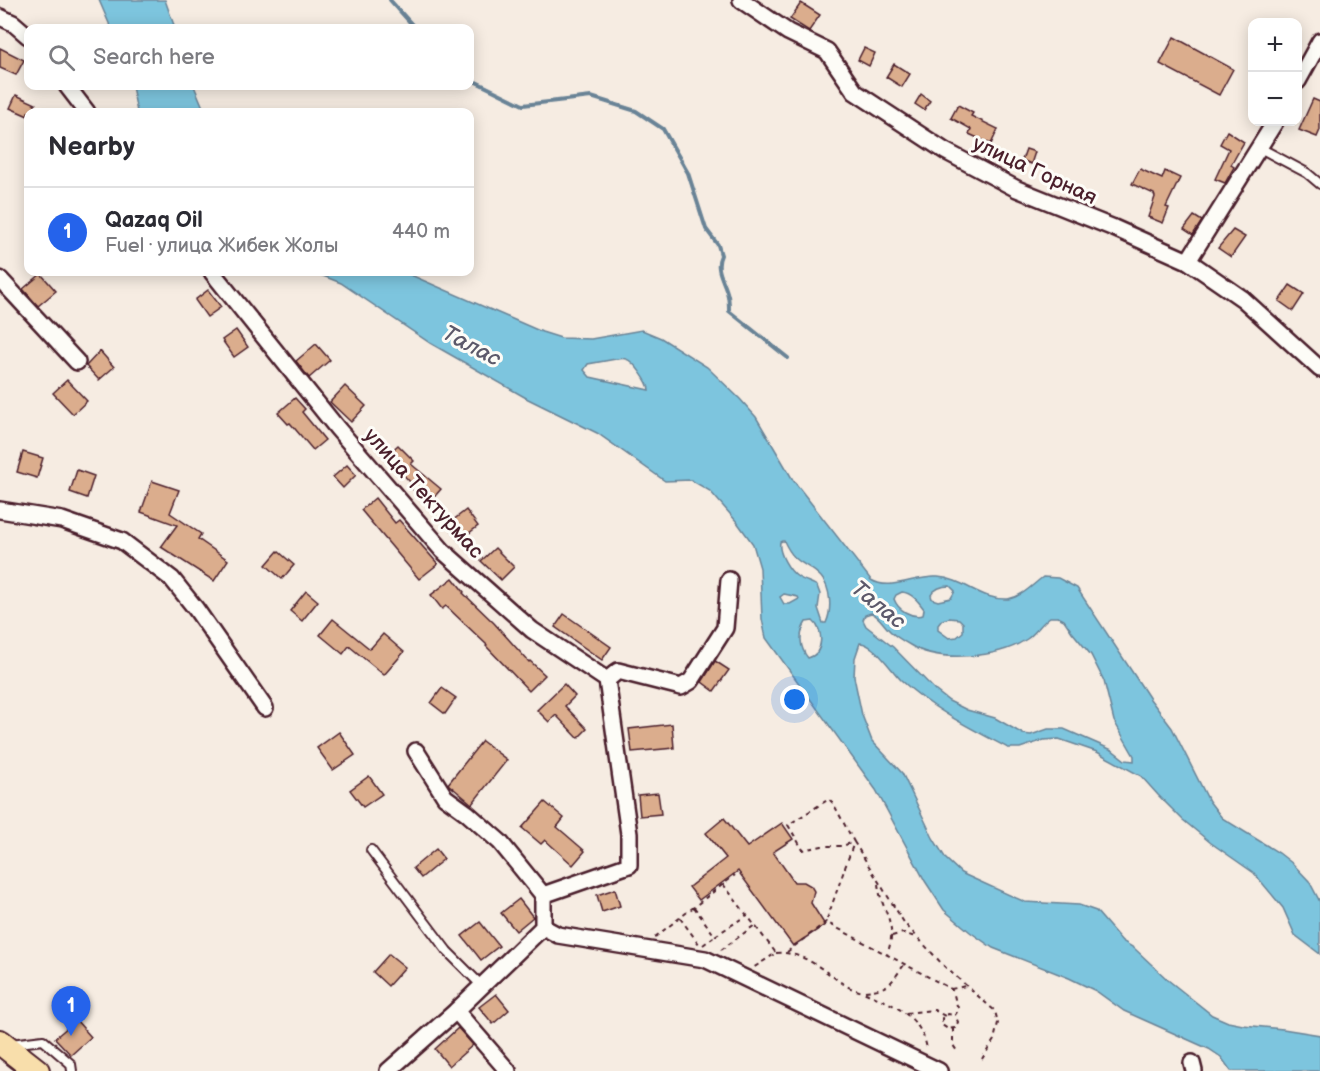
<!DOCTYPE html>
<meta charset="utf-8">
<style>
body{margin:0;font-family:"Balsamiq Sans",sans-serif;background:#f2f2f3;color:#2b2b33}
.controls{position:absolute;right:18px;top:18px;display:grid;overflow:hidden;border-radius:12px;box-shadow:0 3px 15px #0003}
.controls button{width:54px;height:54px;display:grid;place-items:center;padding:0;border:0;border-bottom:2px solid #e1e1e2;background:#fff;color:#2b2b33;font:30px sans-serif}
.you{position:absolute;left:795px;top:700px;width:21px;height:21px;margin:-15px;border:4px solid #fff;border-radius:50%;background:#1a73e8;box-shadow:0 0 0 9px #1a73e833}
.badge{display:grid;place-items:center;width:39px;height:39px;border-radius:50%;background:#2563eb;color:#fff;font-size:20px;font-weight:700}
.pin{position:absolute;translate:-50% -50px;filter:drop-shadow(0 2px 3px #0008)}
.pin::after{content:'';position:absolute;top:32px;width:21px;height:18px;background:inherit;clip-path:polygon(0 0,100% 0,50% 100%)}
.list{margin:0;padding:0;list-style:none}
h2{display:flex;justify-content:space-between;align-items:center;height:78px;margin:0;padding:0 24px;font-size:26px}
h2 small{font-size:20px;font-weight:400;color:#7c7c81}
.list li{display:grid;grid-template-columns:39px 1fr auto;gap:18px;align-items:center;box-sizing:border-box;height:90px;padding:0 24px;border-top:2px solid #e1e1e2}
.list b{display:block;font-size:22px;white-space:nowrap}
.list p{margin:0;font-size:20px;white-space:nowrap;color:#7c7c81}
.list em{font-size:20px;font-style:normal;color:#7c7c81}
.icon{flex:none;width:33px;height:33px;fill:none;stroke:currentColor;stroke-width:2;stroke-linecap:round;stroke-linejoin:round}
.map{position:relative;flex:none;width:1320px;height:1071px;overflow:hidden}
.search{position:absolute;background:#fff;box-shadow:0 3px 15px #0003;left:24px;top:24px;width:450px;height:66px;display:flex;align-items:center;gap:15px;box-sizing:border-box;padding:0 21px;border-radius:12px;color:#7c7c81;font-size:22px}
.panel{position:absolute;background:#fff;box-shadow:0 3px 15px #0003;left:24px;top:108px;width:450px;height:168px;border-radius:12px}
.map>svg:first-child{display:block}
.water{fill:#7dc5de;stroke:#698396;stroke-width:1.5;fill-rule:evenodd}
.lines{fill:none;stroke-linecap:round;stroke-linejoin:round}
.stream{stroke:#698396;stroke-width:4}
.building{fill:#dbad8d;stroke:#4a1f2b;stroke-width:1.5}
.lane-casing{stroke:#4a1f2b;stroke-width:12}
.street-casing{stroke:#4a1f2b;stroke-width:20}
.primary-casing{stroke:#4a1f2b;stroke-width:28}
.path{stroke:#4a1f2b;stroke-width:2;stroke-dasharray:4.5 4.5;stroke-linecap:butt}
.lane{stroke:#fdfcf7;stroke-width:8}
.street{stroke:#fdfcf7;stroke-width:15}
.primary{stroke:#f8deab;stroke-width:24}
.labels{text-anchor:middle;stroke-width:6;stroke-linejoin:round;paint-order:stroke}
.street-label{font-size:21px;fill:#4a1f2b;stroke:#fdfcf7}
.water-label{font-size:22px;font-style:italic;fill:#5c596a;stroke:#fdfcf7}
</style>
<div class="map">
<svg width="1320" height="1071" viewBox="0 0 1320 1071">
<rect width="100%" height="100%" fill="#f6ece2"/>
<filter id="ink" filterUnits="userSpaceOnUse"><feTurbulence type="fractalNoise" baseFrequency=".0167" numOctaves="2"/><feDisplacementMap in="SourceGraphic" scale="12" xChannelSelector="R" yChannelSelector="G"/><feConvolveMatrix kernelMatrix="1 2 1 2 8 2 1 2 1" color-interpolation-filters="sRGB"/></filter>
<g filter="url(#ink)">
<g class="water">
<path d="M 99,0 L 165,0 L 175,28 L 111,28 Z"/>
<path d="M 132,86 L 194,86 L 205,112 L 137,112 Z"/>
<path d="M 313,272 L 404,272 L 542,332 L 561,338 L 591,339 L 642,330 L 661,338 L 707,367 L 740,399 L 756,417 L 793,480 L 871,580 C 891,592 916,575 938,577 C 964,579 982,601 1008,599 C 1022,597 1032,585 1043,577 L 1058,578 L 1077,588 L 1150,699 L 1172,728 L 1209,801 L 1222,818 L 1279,853 L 1293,864 L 1309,881 L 1320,902 L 1320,954 L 1295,935 L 1283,908 L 1254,873 L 1211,843 L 1183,820 L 1158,795 L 1141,776 L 1097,752 L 1059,739 L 1044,740 L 1020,748 L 1008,748 C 970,728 932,709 901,680 C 891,670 874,643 860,643 L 855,658 L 854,677 L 862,715 L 872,741 L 902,773 L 933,838 L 946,859 L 961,873 L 1025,902 L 1079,905 L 1096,911 L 1122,941 L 1134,948 L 1168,980 L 1212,1015 L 1228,1022 L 1243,1025 L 1283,1029 L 1320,1035 L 1320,1071 L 1231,1071 L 1221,1057 L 1209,1049 L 1124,1011 L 1096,991 L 1069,978 L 993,948 L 970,932 L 944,910 L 925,881 L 876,790 L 766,638 L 762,619 L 760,568 L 753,544 L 737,522 L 710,491 L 691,480 L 665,481 L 597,433 L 528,399 L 430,343 L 341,283 ZM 616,359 C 619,359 624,358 626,359 C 634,361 649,383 649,390 L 590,377 L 584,370 L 588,364 ZM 782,541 L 784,541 C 796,567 806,561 821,577 C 831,588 832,610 826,623 L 823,623 L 818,608 L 820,594 L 817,586 C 811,582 804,581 798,577 C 789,571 778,553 780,542 ZM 950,586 L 955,591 L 951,598 L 938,601 L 932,599 L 931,595 C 935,588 942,586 950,586 ZM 902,592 C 912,593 918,601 924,609 L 923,615 C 911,618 898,610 894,599 L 896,595 ZM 784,594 L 798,597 L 799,599 L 790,604 L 784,604 L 780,597 ZM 871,613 C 879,615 884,626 891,632 C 896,637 903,641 910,645 C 938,663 999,658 1027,639 C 1036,633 1041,623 1050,617 L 1058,617 L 1064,620 L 1072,632 L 1091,655 L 1104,681 L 1114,721 L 1134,756 L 1134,761 L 1125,760 L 1112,750 L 1064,729 L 1048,729 L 1031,735 L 1023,734 L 995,718 L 967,710 L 949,701 L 936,691 L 893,647 L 866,626 L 863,620 L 865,615 ZM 949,618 L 959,619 L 963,623 L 963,632 L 957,637 L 949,638 L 938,630 L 938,625 L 942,620 ZM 813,621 C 824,630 824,654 808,658 C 799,647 799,633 806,622 Z"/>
</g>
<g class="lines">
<g class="stream">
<path d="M 390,0 L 415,28"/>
<path d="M 470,79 L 523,105 L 591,97 L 636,111 L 663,129 L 688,173 L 706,229 L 718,245 L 721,255 C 714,270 725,281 728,296 C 729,301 729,306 729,311 L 788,358"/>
</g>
</g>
<g class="building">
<path d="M 801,3 L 820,15 L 809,31 L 790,19 Z"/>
<path d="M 1174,37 L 1233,69 L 1219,95 L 1160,64 Z"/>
<path d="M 0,48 L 24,60 L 16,75 L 0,68 Z"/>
<path d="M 864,48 L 875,53 L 869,66 L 858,60 Z"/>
<path d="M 894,64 L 910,74 L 902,87 L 886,77 Z"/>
<path d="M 921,94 L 930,101 L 924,110 L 915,104 Z"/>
<path d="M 16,95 L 36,104 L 32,112 L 28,112 L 28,116 L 10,108 Z"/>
<path d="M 1313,99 L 1320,102 L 1320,130 L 1317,137 L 1299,130 Z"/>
<path d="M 958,105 L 973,113 L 971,116 L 998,129 L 991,144 L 969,134 L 971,129 L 951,118 Z"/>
<path d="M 1227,131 L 1244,142 L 1231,165 L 1234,167 L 1225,183 L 1215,179 L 1229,149 L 1220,144 Z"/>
<path d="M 1026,149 L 1035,152 L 1031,164 L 1022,160 Z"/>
<path d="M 1140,169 L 1162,179 L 1165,171 L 1180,178 L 1166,207 L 1169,208 L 1163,223 L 1148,217 L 1155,197 L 1154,194 L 1132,184 Z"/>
<path d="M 1194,216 L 1202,221 L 1193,235 L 1184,229 Z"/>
<path d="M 1233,230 L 1245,237 L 1231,257 L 1218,248 Z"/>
<path d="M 41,274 L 56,291 L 38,306 L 23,289 Z"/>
<path d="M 1290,285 L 1304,294 L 1293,311 L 1279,301 Z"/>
<path d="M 208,290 L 221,307 L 207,317 L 195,300 Z"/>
<path d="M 236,330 L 248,347 L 234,357 L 222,340 Z"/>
<path d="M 316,344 L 330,360 L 309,378 L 296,361 Z"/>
<path d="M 100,351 L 114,367 L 99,380 L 86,366 Z"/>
<path d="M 67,380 L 87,401 L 73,414 L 53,393 Z"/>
<path d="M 345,386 L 366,406 L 351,422 L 330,402 Z"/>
<path d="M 295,398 L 305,409 L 302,412 L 325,440 L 313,450 L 290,423 L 288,424 L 278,413 Z"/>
<path d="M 398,445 L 414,461 L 411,464 L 441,489 L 429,503 L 410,487 L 412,484 L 386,456 Z"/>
<path d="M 23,452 L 43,458 L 37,478 L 17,472 Z"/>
<path d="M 347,465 L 356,475 L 343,488 L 333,477 Z"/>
<path d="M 77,470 L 94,476 L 87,498 L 70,492 Z"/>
<path d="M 152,481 L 179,490 L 170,513 L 201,534 L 198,539 L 228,560 L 214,581 L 161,547 L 177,525 L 141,512 Z"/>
<path d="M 375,498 L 395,523 L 399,520 L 438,564 L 419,579 L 361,510 Z"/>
<path d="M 466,510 L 478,526 L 459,541 L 447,525 Z"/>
<path d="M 495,548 L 514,567 L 501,580 L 481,561 Z"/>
<path d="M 278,551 L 294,565 L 282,579 L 266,565 Z"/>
<path d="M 453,578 L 464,592 L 463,593 L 494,623 L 529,662 L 530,661 L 545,675 L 529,691 L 486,646 L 487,645 L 446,606 L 442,609 L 431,595 Z"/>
<path d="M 306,591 L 318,601 L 302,621 L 290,611 Z"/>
<path d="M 564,614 L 611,647 L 602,660 L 555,627 Z"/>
<path d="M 333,619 L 370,649 L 383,634 L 404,652 L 384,675 L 349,646 L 343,654 L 320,635 Z"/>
<path d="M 715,661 L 729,670 L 714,691 L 702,682 Z"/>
<path d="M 564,684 L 575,696 L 565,706 L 587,729 L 578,738 L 556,715 L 549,722 L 537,710 Z"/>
<path d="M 442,688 L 456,698 L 445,714 L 431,703 Z"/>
<path d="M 672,724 L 674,748 L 632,752 L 629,729 Z"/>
<path d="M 339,732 L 355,755 L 333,770 L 317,748 Z"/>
<path d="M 482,741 L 507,760 L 472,804 L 448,784 Z"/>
<path d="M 369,776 L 382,794 L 363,807 L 350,790 Z"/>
<path d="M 658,793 L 661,814 L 640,816 L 638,795 Z"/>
<path d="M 545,802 L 564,818 L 557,827 L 585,851 L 573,865 L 545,840 L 541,844 L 522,828 Z"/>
<path d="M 724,818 L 747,847 L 782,823 L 793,839 L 773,852 L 794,882 L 804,882 L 811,886 L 814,891 L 811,903 L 825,925 L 793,946 L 738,871 L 699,900 L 689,887 L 726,858 L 706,833 Z"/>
<path d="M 436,849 L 444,859 L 421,878 L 413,868 Z"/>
<path d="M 615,889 L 620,906 L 602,912 L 597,895 Z"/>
<path d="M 519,899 L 533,917 L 516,931 L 501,913 Z"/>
<path d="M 480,922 L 499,946 L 481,960 L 462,936 Z"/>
<path d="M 389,954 L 405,967 L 388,986 L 373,972 Z"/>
<path d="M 496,994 L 509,1010 L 493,1024 L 479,1007 Z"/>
<path d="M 76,1020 L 91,1037 L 71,1055 L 55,1038 Z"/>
<path d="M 458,1028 L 473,1045 L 449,1066 L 435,1049 Z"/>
</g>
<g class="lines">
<defs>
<g id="lane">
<path d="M 1260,148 L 1307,173 L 1320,184"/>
<path d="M 371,850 L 447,951 L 482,986"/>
<path d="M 11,1044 L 43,1040 L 71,1064 L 72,1071"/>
</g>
<g id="street">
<path d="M 741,0 L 788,32 L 827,51 L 855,92 L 945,151 L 1017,189 L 1114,228 L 1188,261 L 1243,299 L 1320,369"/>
<path d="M 0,17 L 13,23 L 28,36"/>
<path d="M 1298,81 L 1320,41"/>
<path d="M 67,86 L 87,112"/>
<path d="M 1188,261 L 1275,122"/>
<path d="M 212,272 L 337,428 L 443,551 L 532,630 L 607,680 L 629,834 L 629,865 L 543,895 L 543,927 L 456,1011 L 388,1071"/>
<path d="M 0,279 L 77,362"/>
<path d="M 0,510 L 62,520 L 122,541 L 172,579 L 196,609 L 265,708"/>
<path d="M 607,680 L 618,671 L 681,687 L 691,681 L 725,628 L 729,580"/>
<path d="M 416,751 L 445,797 L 467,813 L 500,842 L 543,895"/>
<path d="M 543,927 L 558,935 L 705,959 L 939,1071"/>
<path d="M 456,1011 L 508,1071"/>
<path d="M 1192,1063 L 1194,1071"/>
</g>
<path id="primary" d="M 0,1042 L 37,1071"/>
</defs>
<use href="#lane" class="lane-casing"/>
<use href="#street" class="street-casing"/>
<use href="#primary" class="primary-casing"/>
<g class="path">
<path d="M 723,884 L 776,953 L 753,968"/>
<path d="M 878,884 C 882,915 899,921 887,955"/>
<path d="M 694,907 L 715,936 L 747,915"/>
<path d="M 680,918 L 699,944"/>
<path d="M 827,919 L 854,842 L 833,803 L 829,799 L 788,825 L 803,850 L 822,846 L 842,846 L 854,842 L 905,924 L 944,966 L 995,1011 L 998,1023 L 994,1040 L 980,1062"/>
<path d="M 892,936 L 903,933 L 915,937"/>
<path d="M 655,937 L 735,875"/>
<path d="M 703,945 L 715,936"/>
<path d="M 721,950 L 755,925"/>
<path d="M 787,952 L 826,922 L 951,989 C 956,996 954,1002 959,1009 L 955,1015 L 958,1022 L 955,1028 L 948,1029 L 942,1025 L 942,1018 L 948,1014 L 955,1015"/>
<path d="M 776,953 C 804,951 822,970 845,985 C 852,990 862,991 870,995 C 897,1005 922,1019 927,1049"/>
<path d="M 951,989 L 966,986"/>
<path d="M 865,991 C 891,988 889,985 904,965"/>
<path d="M 906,1013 L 934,1010 L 945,1016"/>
<path d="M 953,1028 L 953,1045 L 957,1051"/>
</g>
<use href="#lane" class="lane"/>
<use href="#street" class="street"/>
<use href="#primary" class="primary"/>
</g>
</g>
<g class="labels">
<g class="street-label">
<text transform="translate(1035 170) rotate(25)" y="7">улица Горная</text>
<text transform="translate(424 493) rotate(48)" y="7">улица Тектурмас</text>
</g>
<g class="water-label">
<text transform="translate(472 345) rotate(28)" y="8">Талас</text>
<text transform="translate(879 604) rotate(39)" y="8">Талас</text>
</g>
</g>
</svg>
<div class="controls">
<button>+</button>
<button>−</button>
</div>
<div class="you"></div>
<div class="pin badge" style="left:71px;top:1036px">1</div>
<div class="search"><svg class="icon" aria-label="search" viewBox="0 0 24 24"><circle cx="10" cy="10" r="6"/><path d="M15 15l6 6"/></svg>Search here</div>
<section class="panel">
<h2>Nearby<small></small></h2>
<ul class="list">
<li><span class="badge">1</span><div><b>Qazaq Oil</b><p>Fuel · улица Жибек Жолы</p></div><em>440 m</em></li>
</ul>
</section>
</div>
